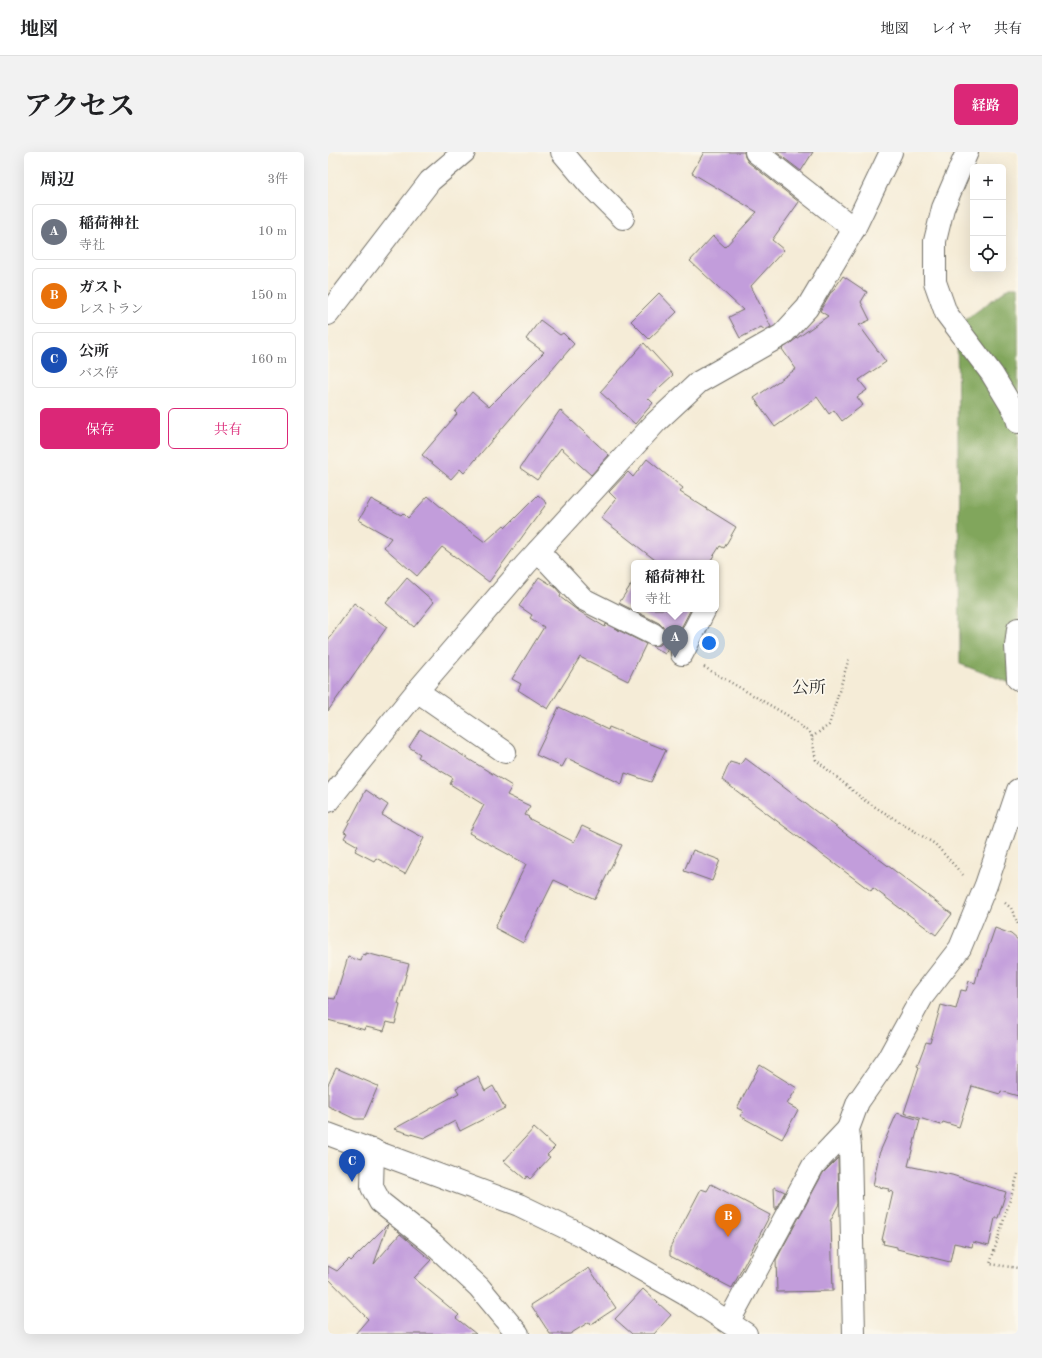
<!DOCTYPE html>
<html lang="ja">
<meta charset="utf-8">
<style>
body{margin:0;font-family:"Old Standard TT","Noto Serif JP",serif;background:#f2f2f2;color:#202124}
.controls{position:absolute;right:12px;top:12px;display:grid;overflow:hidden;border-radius:6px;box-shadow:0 4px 16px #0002}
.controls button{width:36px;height:36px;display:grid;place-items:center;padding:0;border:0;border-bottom:1px solid #e0e0e0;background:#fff;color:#202124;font:20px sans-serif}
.you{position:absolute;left:381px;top:491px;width:14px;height:14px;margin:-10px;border:3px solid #fff;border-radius:50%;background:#1a73e8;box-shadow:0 0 0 6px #1a73e833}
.badge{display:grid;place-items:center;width:26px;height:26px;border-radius:50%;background:#db2777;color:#fff;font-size:13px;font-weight:700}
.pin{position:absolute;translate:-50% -33px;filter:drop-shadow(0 1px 2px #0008)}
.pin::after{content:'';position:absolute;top:21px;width:14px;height:12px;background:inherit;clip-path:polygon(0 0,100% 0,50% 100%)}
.popup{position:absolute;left:303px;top:408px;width:88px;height:52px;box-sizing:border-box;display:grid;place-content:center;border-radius:6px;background:#fff;filter:drop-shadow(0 1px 3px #0005);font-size:13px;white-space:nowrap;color:#757577}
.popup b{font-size:15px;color:#202124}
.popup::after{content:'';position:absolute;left:50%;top:100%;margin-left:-8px;border:8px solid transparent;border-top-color:#fff}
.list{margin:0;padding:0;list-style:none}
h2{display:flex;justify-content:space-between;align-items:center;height:52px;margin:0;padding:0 16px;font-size:17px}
h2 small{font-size:13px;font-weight:400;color:#757577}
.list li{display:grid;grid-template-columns:26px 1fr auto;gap:12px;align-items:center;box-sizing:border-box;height:56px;margin:0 8px 8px;padding:0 8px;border:1px solid #e0e0e0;border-radius:6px}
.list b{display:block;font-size:15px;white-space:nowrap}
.list p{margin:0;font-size:13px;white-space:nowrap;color:#757577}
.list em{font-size:13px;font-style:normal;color:#757577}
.actions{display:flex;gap:8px;padding:12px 16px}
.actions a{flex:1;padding:9px 0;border:1px solid #db2777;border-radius:6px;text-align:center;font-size:14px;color:#db2777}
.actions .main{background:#db2777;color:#fff}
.icon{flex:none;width:22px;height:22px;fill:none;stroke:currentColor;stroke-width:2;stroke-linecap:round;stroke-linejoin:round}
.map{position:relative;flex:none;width:690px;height:1182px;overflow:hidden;border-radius:6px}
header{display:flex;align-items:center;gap:24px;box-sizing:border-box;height:56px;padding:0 20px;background:#fff;border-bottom:1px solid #e0e0e0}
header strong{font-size:19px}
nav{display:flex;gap:22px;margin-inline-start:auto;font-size:14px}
.intro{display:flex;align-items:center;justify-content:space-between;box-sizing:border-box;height:96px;padding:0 24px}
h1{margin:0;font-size:28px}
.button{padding:10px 18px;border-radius:6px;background:#db2777;color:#fff;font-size:14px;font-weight:700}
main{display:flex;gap:24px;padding:0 24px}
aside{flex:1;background:#fff;border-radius:6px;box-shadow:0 4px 16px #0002}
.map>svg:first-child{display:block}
.forest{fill:#81a65b;stroke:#566843}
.building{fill:#c29ddb}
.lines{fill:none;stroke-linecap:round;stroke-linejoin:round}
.minor-casing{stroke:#726f67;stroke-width:24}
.path{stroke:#726f67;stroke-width:2.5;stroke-dasharray:1 3;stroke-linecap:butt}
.minor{stroke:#fff;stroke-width:22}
.labels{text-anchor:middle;stroke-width:3.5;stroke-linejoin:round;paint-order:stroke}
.neighbourhood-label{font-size:17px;fill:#2b2b2b;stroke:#fbf7ec}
</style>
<header>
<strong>地図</strong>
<nav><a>地図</a><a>レイヤ</a><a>共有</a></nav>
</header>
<div class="intro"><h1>アクセス</h1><a class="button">経路</a></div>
<main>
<aside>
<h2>周辺<small>3件</small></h2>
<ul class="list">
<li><span class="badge" style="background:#6b7280">A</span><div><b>稲荷神社</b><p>寺社</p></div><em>10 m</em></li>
<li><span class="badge" style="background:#e8710a">B</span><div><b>ガスト</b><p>レストラン</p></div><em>150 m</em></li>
<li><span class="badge" style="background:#1a4fb4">C</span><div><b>公所</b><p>バス停</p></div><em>160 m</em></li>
</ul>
<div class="actions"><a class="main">保存</a><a>共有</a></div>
</aside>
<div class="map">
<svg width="690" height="1182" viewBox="0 0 690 1182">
<rect width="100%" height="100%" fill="#fbf7ec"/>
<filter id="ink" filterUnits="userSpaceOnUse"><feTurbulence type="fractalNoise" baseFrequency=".025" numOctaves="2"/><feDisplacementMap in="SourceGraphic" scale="8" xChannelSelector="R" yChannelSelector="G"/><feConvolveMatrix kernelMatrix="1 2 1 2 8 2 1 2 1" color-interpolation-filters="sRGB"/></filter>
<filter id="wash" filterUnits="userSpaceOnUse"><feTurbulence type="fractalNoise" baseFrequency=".012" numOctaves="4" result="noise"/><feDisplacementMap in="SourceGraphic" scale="16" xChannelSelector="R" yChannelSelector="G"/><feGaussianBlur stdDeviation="0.9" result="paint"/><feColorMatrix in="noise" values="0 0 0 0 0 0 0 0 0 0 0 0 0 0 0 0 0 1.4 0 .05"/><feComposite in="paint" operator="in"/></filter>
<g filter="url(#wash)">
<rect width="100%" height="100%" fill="#f5ecd7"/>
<path class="forest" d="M 682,135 L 690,135 L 690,531 L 685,532 L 632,512 L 629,174 Z"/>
<g id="blocks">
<g class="building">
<path d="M 376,0 L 416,0 L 417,5 L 420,10 L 471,50 L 444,88 L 456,98 L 423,134 L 443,175 L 437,178 L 433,175 L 412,186 L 401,165 L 415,158 L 362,109 L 385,84 L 397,95 L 429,60 L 364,21 Z"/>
<path d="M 448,0 L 485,0 L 473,19 Z"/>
<path d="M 515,124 L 539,140 L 533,150 L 542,168 L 531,173 L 558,210 L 531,228 L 539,238 L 529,245 L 535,253 L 514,269 L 506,258 L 501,262 L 489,245 L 447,275 L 426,246 L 468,217 L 454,197 L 500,164 L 492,159 L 503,140 L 504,140 Z"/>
<path d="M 331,141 L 349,160 L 321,187 L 303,169 Z"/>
<path d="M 212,168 L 232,183 L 235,181 L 246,192 L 136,321 L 132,317 L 123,327 L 94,303 L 129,262 L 127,260 L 144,240 L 161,255 L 216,200 L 198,187 Z"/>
<path d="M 316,191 L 345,223 L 320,246 L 325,251 L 307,272 L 272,240 Z"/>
<path d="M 232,258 L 281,303 L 263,323 L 233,296 L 209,328 L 192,316 Z"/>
<path d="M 319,307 L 355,336 L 352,340 L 408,375 L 396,396 L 392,394 L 381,411 L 331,411 L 273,366 L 288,347 L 281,340 L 300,320 L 305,325 Z"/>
<path d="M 210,343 L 219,351 L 161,430 L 114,395 L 89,424 L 56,395 L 63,386 L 31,368 L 43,347 L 73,363 L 75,361 L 80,366 L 100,344 L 134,373 L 157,390 L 176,373 L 178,375 Z"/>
<path d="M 211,425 L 227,435 L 233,442 L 232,445 L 249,458 L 277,475 L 278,472 L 318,492 L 300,529 L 252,505 L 220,557 L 190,538 L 193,532 L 184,527 L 216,475 L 202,466 L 204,463 L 191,454 Z"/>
<path d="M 79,426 L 106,450 L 86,475 L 58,451 Z"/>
<path d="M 306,428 L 306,457 L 363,457 L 352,478 L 337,502 L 324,494 L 332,493 L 336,488 L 337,482 L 335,475 L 331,471 L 291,451 Z"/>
<path d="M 26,451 L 59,475 L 0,559 L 0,488 Z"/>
<path d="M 231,555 L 280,578 L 281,575 L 338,598 L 323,630 L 297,621 L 294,632 L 239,606 L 234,615 L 208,603 Z"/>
<path d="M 92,577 L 184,634 L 179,643 L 202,654 L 197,663 L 201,665 L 200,666 L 246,690 L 254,674 L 294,693 L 267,747 L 226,728 L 195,791 L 167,776 L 198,712 L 141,681 L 156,653 L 122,632 L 125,626 L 90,605 L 92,602 L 81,595 Z"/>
<path d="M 417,606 L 624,762 L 608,783 L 545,736 L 543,739 L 394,628 L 402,610 L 412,613 Z"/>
<path d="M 38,638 L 60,653 L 54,663 L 96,686 L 77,722 L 48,706 L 46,709 L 27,699 L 30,694 L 16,686 L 19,681 L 16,680 Z"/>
<path d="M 365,698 L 392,708 L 384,729 L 356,719 Z"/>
<path d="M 667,776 L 683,782 L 690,788 L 690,944 L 673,939 L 672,942 L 644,934 L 631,975 L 615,970 L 613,973 L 576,961 L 591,915 L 589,914 L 598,890 L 602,891 L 613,853 L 628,857 L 633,838 L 638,839 L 641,829 L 647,831 L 651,816 L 653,817 Z"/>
<path d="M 38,801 L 81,812 L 70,852 L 72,853 L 67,872 L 59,870 L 56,879 L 38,875 L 37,878 L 0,868 L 0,846 L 7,847 L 20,805 L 33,809 L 35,802 L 38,803 Z"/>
<path d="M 432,913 L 469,936 L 459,952 L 470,958 L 454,987 L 412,964 L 415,959 L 409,956 Z"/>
<path d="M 8,916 L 50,934 L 36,967 L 27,967 L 0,954 L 0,933 Z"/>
<path d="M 150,925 L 157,939 L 165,934 L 177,956 L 132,979 L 127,969 L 96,986 L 66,977 L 131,941 L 128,936 Z"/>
<path d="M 569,961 L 592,968 L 580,1014 L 624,1023 L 678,1040 L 670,1066 L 667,1066 L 661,1094 L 645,1090 L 644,1095 L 626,1091 L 622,1110 L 569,1097 L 569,1095 L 555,1092 L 556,1088 L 554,1088 L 565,1040 L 560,1039 L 561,1037 L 545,1034 L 551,1002 Z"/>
<path d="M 206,976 L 227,995 L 219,1003 L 222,1005 L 202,1027 L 199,1024 L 197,1027 L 176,1009 Z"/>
<path d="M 510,1006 L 511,1052 L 502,1069 L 503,1069 L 505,1139 L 449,1140 L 448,1108 L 495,1021 Z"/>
<path d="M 383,1032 L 442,1063 L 404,1136 L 342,1104 L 342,1096 L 373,1037 L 379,1039 Z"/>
<path d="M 446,1035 L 457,1040 L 447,1058 Z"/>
<path d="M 60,1072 L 46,1112 L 72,1082 L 103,1108 L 86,1126 L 131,1163 L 128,1166 L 148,1182 L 27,1182 L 40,1167 L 0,1126 L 0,1114 L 9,1119 L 21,1107 L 23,1109 Z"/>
<path d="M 261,1116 L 288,1156 L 262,1173 L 261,1170 L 242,1182 L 222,1182 L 203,1153 Z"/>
<path d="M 315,1137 L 343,1163 L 326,1182 L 304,1182 L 287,1167 Z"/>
</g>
</g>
</g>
<g filter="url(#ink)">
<use href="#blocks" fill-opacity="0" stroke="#726f67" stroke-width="1"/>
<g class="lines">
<defs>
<g id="minor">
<path d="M 234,0 L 261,32 L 295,66"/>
<path d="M 428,0 L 526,77"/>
<path d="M 639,0 L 615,56 L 607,89 L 607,130 L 618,161 L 664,222 L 687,260 L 690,270"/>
<path d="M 0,162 L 102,29 L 136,0"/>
<path d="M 210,399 L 255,447 L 325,482"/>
<path d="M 690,477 L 688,494 L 690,527"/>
<path d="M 354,502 L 377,457"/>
<path d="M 89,539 L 177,600"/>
<path d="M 0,649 L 89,539 L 198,412 L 328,270 L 371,230 L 454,183 L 479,156 L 526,77 L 563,0"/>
<path d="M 0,982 L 191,1053 L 255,1084 L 357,1142 L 418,1182"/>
<path d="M 45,998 L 44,1035 L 52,1050 L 105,1092 L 151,1135 L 190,1182"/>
<path d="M 401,1169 L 485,1014 L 520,977"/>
<path d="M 526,1182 L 522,995 L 520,977 L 530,950 L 560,907 L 594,845 L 632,796 L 658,733 L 690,638"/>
</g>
</defs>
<use href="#minor" class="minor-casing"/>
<g class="path">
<path d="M 376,515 L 459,563 L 483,582 L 488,608 L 536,648 L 607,692 L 635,723"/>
<path d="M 484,585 L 501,573 L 521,506"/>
<path d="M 677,751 L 683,756 L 690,772"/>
<path d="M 690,1022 L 662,1112 L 690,1116"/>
</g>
<use href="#minor" class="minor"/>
</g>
</g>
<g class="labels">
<g class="neighbourhood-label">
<text x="481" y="541">公所</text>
</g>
</g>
</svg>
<div class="controls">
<button>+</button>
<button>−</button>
<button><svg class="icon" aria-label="locate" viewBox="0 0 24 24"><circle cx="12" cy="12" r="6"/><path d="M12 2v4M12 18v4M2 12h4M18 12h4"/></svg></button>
</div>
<div class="you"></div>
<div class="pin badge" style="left:347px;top:506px;background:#6b7280">A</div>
<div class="popup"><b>稲荷神社</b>寺社</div>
<div class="pin badge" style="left:400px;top:1085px;background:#e8710a">B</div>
<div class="pin badge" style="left:24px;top:1030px;background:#1a4fb4">C</div>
</div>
</main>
